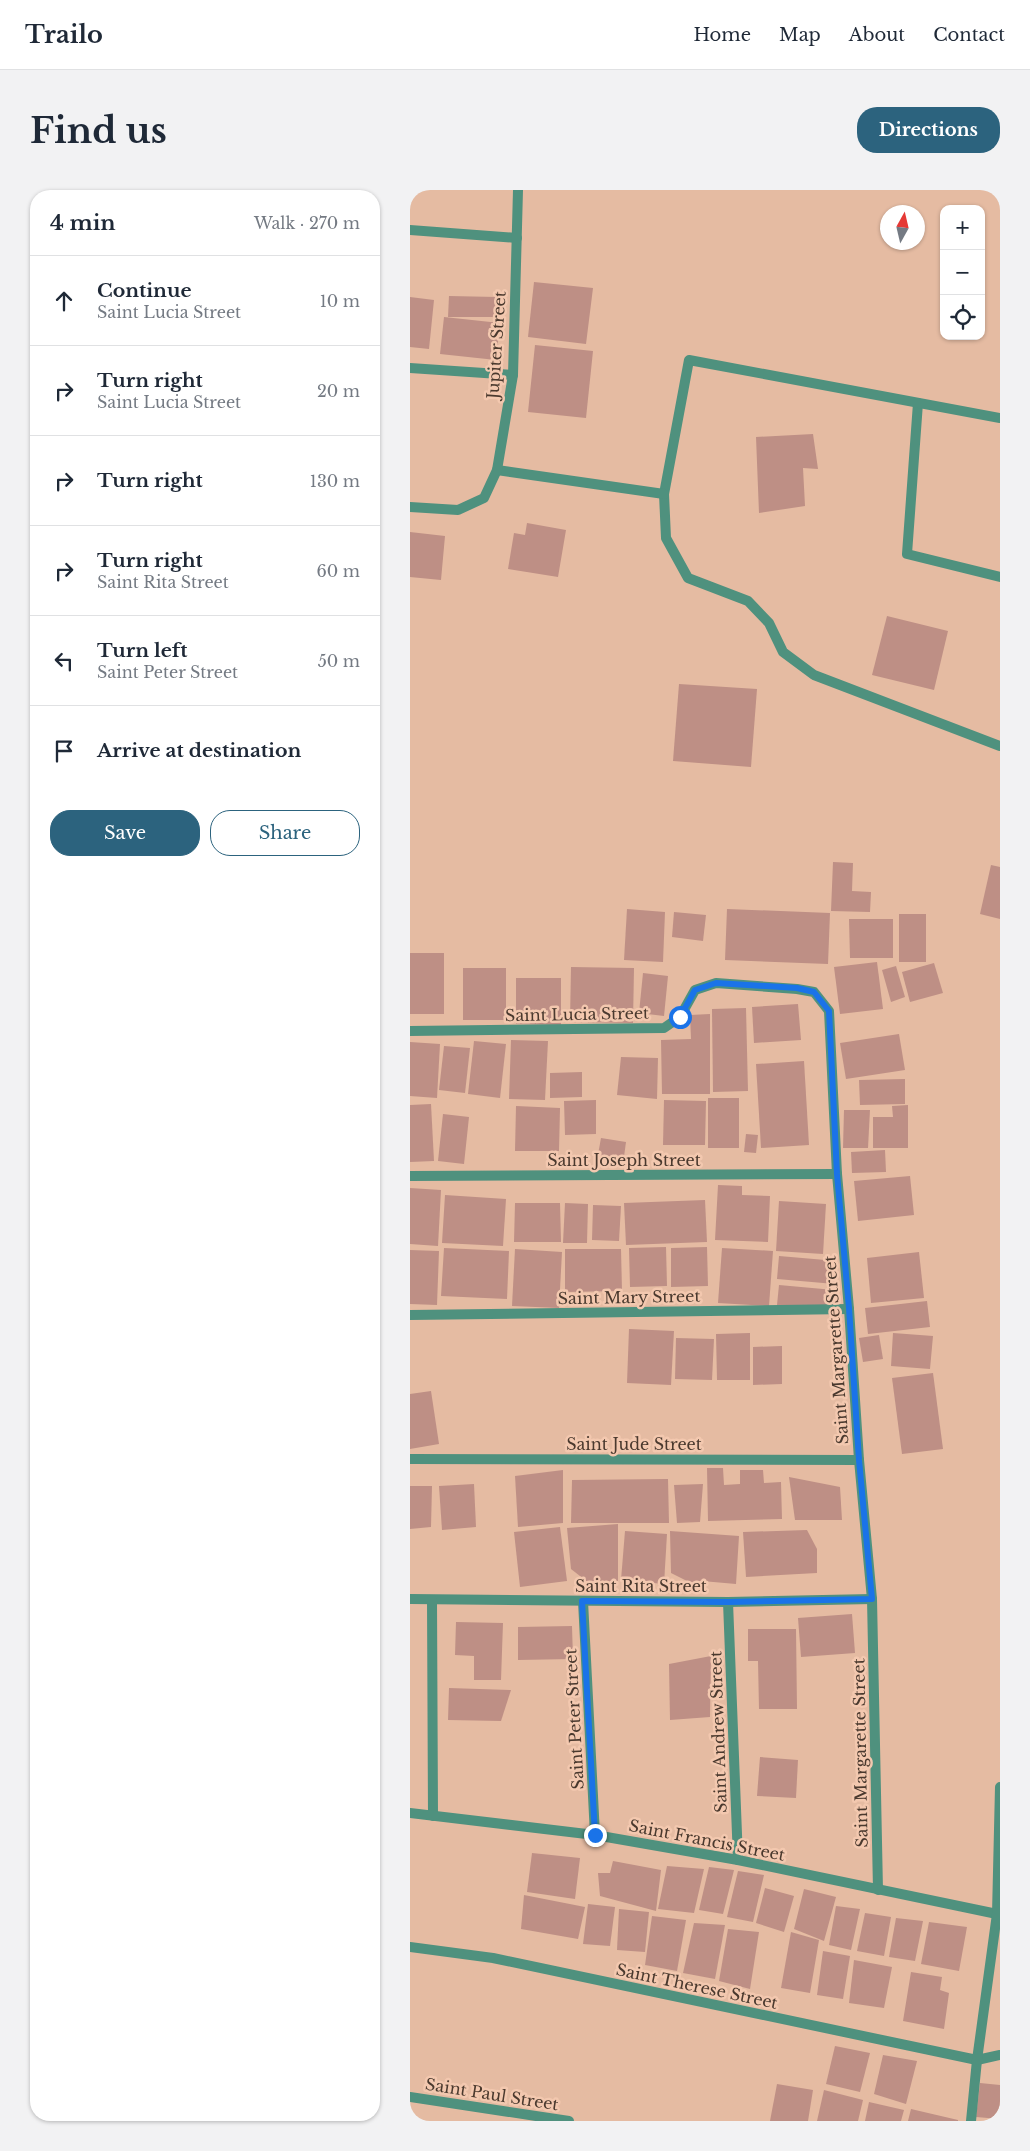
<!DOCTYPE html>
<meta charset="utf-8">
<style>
body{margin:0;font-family:"Libre Baskerville",serif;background:#f2f2f3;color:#1f2937}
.controls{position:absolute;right:15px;top:15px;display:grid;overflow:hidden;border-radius:10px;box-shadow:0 1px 4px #0004}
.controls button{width:45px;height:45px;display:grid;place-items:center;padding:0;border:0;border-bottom:1px solid #e0e1e3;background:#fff;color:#1f2937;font:25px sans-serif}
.compass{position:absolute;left:470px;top:15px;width:45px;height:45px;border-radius:50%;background:#fff;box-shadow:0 1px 4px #0004;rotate:8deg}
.stop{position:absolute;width:15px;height:15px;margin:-11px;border:4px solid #1a73e8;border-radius:50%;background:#fff}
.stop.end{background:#1a73e8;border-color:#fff;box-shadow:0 1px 5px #0008}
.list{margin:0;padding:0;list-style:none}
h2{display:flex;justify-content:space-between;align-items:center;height:65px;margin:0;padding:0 20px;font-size:21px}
h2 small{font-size:16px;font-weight:400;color:#747a83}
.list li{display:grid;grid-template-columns:32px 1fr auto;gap:15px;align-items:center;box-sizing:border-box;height:90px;padding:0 20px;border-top:1px solid #e0e1e3}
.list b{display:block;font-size:19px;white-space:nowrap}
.list p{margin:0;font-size:16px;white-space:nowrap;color:#747a83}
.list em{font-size:16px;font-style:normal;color:#747a83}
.actions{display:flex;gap:10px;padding:15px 20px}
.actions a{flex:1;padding:11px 0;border:1px solid #2c637e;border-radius:20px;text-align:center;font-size:18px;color:#2c637e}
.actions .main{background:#2c637e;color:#fff}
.icon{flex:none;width:28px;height:28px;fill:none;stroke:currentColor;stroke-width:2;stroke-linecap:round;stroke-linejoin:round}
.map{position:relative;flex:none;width:590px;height:1931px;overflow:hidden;border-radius:20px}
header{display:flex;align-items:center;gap:30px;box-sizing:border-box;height:70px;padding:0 25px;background:#fff;border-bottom:1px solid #e0e1e3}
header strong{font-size:24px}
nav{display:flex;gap:28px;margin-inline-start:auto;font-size:18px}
.intro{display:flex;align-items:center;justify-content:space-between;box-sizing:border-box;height:120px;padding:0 30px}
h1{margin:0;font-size:35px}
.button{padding:12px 22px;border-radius:20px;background:#2c637e;color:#fff;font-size:18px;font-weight:700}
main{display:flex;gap:30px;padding:0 30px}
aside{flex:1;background:#fff;border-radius:20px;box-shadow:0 1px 4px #0004}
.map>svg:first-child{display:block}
.building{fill:#be8f85}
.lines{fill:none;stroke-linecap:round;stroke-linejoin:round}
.minor{stroke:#4f917e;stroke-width:10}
.route{stroke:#1a73e8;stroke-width:6}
.labels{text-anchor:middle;stroke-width:5;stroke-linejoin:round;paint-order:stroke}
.street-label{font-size:16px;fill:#4a392e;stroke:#f3c8af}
</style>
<header>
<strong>Trailo</strong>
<nav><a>Home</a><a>Map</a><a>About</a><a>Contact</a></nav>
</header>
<div class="intro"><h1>Find us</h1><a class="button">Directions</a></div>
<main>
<aside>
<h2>4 min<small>Walk · 270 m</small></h2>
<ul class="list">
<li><svg class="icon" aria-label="ahead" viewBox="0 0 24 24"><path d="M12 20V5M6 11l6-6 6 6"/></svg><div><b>Continue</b><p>Saint Lucia Street</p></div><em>10 m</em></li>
<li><svg class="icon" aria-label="right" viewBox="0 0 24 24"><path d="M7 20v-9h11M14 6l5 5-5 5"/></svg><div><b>Turn right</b><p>Saint Lucia Street</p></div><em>20 m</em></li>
<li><svg class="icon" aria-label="right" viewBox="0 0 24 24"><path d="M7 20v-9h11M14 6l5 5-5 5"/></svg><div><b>Turn right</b></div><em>130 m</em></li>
<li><svg class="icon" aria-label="right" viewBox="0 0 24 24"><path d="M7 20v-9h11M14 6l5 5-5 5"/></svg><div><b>Turn right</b><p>Saint Rita Street</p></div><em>60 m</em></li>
<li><svg class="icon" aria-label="left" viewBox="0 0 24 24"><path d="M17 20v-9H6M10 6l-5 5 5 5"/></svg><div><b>Turn left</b><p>Saint Peter Street</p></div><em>50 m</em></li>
<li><svg class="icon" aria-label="arrive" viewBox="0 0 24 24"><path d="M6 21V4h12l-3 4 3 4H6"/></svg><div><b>Arrive at destination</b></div></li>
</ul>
<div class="actions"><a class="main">Save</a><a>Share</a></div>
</aside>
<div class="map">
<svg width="590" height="1931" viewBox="0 0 590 1931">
<rect width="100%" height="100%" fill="#e5bba2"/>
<g class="building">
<path d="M 124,92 L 183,98 L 176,154 L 118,147 Z"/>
<path d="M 39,106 L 87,107 L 86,127 L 38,127 Z"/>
<path d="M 0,107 L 24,110 L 19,159 L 0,157 Z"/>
<path d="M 34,127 L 90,133 L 86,170 L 30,164 Z"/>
<path d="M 125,155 L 183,161 L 176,228 L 118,222 Z"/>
<path d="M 403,244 L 408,279 L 393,278 L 395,316 L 349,323 L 346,247 Z"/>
<path d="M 117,333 L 156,340 L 148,387 L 98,379 L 104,343 L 115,345 Z"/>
<path d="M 0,342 L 35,346 L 31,390 L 0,387 Z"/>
<path d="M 477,426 L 538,441 L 524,500 L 462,485 Z"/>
<path d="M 269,494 L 347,499 L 341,577 L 263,571 Z"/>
<path d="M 423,672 L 443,673 L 442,701 L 461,702 L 460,722 L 421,721 Z"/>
<path d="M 581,675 L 590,677 L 590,729 L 570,724 Z"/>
<path d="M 217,719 L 255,722 L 253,772 L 214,770 Z"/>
<path d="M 317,719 L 420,723 L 418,774 L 315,770 Z"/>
<path d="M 264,722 L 296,725 L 293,751 L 262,747 Z"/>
<rect x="489" y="724" width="27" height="48"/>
<path d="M 439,729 L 483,729 L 483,768 L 440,768 Z"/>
<rect x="0" y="763" width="34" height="61"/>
<path d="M 467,772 L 473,819 L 430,824 L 424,777 Z"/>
<path d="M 524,773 L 533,803 L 500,812 L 492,782 Z"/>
<path d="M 486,776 L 495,807 L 481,812 L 472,780 Z"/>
<path d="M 161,777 L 224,778 L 223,833 L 160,832 Z"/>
<rect x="53" y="778" width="43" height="52"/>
<path d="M 233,783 L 258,786 L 254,826 L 229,823 Z"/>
<path d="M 106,788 L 151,788 L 151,835 L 106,834 Z"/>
<path d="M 388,814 L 391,850 L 344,853 L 342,817 Z"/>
<path d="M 336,818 L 338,901 L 303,902 L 302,819 Z"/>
<path d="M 300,824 L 300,904 L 252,904 L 251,850 L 281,849 L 280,825 Z"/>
<path d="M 489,844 L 495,880 L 436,889 L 430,853 Z"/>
<path d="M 101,850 L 138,851 L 135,910 L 99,909 Z"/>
<path d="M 64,851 L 96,854 L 90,908 L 58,904 Z"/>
<path d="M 0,852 L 30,854 L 27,908 L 0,906 Z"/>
<path d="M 34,856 L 60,858 L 55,903 L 29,900 Z"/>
<path d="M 211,867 L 248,868 L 247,909 L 207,905 Z"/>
<path d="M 394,871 L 399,955 L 351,958 L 346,874 Z"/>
<path d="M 172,882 L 172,907 L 140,908 L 140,883 Z"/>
<path d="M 495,889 L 495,914 L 450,915 L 449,890 Z"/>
<rect x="298" y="908" width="31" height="50"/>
<path d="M 186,910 L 186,944 L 155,945 L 154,911 Z"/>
<path d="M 254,910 L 296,911 L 295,955 L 253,955 Z"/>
<path d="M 21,914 L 24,971 L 0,972 L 0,915 Z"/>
<path d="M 498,915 L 498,958 L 463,958 L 463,927 L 483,927 L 482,916 Z"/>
<path d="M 106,916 L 150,918 L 149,961 L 105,961 Z"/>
<path d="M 434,920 L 460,920 L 458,958 L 433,958 Z"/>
<path d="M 33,924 L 59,927 L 54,974 L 28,971 Z"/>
<path d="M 336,944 L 348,945 L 346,963 L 334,962 Z"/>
<path d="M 191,948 L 216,952 L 213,974 L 187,970 Z"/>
<path d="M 475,960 L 476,982 L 442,983 L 441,962 Z"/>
<path d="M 500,986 L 504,1025 L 448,1031 L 444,991 Z"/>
<path d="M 308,995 L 332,996 L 332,1005 L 360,1006 L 358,1052 L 305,1050 Z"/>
<path d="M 0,998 L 31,1000 L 28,1056 L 0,1054 Z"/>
<path d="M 35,1005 L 96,1009 L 93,1056 L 32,1053 Z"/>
<path d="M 295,1010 L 297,1052 L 216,1055 L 214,1013 Z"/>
<path d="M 369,1011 L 416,1014 L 413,1064 L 366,1061 Z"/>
<path d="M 105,1013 L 150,1013 L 151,1052 L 104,1052 Z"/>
<path d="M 155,1013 L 178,1014 L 177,1053 L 153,1053 Z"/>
<path d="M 183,1015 L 211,1016 L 209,1051 L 182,1050 Z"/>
<path d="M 256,1057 L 257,1096 L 220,1097 L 219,1058 Z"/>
<path d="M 297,1057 L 298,1096 L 261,1097 L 261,1058 Z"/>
<path d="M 34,1058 L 99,1061 L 97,1109 L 31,1106 Z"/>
<path d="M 312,1058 L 363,1061 L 359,1116 L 308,1113 Z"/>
<path d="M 105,1059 L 152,1062 L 149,1118 L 102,1116 Z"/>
<path d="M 155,1059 L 211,1059 L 212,1101 L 155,1102 Z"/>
<path d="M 0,1060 L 29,1061 L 27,1115 L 0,1114 Z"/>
<path d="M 509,1062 L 514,1108 L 461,1113 L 457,1068 Z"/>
<path d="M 369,1066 L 427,1071 L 425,1094 L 367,1089 Z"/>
<path d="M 369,1095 L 424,1100 L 423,1115 L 367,1115 Z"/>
<path d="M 517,1111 L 520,1137 L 458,1144 L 455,1118 Z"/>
<path d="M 219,1139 L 264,1141 L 261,1195 L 217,1193 Z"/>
<path d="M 340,1143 L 340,1190 L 307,1190 L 306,1144 Z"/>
<path d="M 483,1143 L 523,1146 L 520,1179 L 481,1176 Z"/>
<path d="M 469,1145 L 473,1169 L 453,1172 L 449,1148 Z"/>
<path d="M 266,1148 L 304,1149 L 302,1190 L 265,1189 Z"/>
<path d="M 372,1156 L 372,1194 L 343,1195 L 343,1157 Z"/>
<path d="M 523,1183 L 533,1259 L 492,1264 L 482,1188 Z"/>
<path d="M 21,1201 L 29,1254 L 0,1259 L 0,1204 Z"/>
<path d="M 297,1278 L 313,1278 L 314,1295 L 330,1294 L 330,1280 L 353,1280 L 354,1293 L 371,1292 L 372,1329 L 298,1331 Z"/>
<path d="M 153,1280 L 153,1333 L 108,1337 L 105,1286 Z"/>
<path d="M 379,1287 L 430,1297 L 432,1330 L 385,1330 Z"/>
<path d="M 258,1289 L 259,1333 L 161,1333 L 162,1290 Z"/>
<path d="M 64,1294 L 66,1337 L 32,1340 L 29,1296 Z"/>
<path d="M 293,1294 L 290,1332 L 267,1333 L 264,1295 Z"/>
<path d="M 0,1296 L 22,1296 L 21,1337 L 0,1339 Z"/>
<path d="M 208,1334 L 208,1396 L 184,1397 L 161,1379 L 157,1338 Z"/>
<path d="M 150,1337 L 157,1391 L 110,1397 L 104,1342 Z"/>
<path d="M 397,1340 L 407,1359 L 407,1383 L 336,1387 L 333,1342 Z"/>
<path d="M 215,1341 L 257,1344 L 254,1394 L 211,1390 Z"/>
<path d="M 260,1341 L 329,1346 L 326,1394 L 292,1391 L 293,1399 L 261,1383 Z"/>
<path d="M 442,1424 L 445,1463 L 391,1467 L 388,1428 Z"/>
<path d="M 46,1432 L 93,1433 L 91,1490 L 64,1490 L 64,1466 L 45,1465 Z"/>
<path d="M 162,1436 L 163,1469 L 108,1470 L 108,1437 Z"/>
<path d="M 338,1439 L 386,1439 L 387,1519 L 349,1519 L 348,1471 L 338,1471 Z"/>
<path d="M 301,1466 L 300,1527 L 260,1530 L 259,1474 Z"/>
<path d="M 39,1498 L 101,1500 L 91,1531 L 38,1530 Z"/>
<path d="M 350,1567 L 388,1570 L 386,1608 L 347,1606 Z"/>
<path d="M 122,1663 L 170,1668 L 165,1709 L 117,1702 Z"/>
<path d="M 203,1671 L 251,1680 L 246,1721 L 190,1706 L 188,1683 L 200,1683 Z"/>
<path d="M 257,1676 L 294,1679 L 284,1723 L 248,1719 Z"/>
<path d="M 299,1677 L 324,1680 L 313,1724 L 289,1720 Z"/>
<path d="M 328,1681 L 354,1685 L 343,1732 L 317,1727 Z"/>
<path d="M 355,1698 L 384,1706 L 374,1742 L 346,1733 Z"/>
<path d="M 394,1699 L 426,1707 L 414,1751 L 384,1739 Z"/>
<path d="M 114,1705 L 175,1717 L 168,1749 L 111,1739 Z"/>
<path d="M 178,1714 L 205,1717 L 200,1756 L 173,1754 Z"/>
<path d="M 426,1716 L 450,1719 L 441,1760 L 419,1755 Z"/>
<path d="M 209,1719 L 239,1722 L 235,1762 L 207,1760 Z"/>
<path d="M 455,1723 L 481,1727 L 474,1766 L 447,1761 Z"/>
<path d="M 242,1726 L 276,1730 L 267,1781 L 235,1775 Z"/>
<path d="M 486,1728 L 513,1731 L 505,1771 L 479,1767 Z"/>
<path d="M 519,1732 L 557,1737 L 549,1781 L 511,1774 Z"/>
<path d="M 284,1733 L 315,1735 L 305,1789 L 273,1783 Z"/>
<path d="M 318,1739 L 349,1742 L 340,1799 L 309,1791 Z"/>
<path d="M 381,1742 L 409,1750 L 400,1803 L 371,1798 Z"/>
<path d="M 413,1761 L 440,1766 L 433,1809 L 407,1805 Z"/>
<path d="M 444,1770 L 482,1777 L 474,1818 L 439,1813 Z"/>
<path d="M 501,1782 L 532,1787 L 530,1800 L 539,1803 L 534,1839 L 493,1831 Z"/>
<path d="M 425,1856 L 460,1863 L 450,1902 L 416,1894 Z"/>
<path d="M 473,1865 L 507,1871 L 496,1914 L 464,1904 Z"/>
<path d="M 570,1893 L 590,1895 L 590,1929 L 566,1927 Z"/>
<path d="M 367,1894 L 403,1900 L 398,1931 L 360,1931 Z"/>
<path d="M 414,1900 L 453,1910 L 448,1931 L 407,1931 Z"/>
<path d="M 459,1912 L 494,1920 L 491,1931 L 455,1931 Z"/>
<path d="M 501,1919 L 548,1930 L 548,1931 L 498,1931 Z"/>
</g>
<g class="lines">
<g class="minor">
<path d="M 0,40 L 107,48"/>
<path d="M 0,178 L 103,185"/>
<path d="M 508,213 L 497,364 L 590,387"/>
<path d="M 590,228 L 279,170 L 254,304 L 256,348 L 278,388 L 338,411 L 359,433 L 373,462 L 404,485 L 590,556"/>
<path d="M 87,280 L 254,304"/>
<path d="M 0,317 L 48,320 L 74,308 L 87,280 L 103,185 L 108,0"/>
<path d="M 0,841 L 254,838 L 270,827 L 285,800 L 306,793 L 387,799 L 404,802 L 419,821 L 427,984 L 439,1119 L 449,1270 L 462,1409 L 468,1700"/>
<path d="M 0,986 L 427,984"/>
<path d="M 0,1125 L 439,1119"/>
<path d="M 0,1269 L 449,1270"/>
<path d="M 0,1409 L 318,1412 L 462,1409"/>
<path d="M 22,1410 L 23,1626"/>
<path d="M 173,1411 L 185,1645"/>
<path d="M 318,1412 L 328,1670"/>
<path d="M 0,1623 L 185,1645 L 328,1670 L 587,1724"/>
<path d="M 0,1757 L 83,1768 L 567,1870 L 590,1865"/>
<path d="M 0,1907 L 159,1931"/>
<path d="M 561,1931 L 567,1870 L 587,1724 L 590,1597"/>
</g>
</g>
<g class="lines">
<path class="route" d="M 185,1645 L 172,1411 L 318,1412 L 462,1409 L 449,1270 L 439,1118 L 427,984 L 419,821 L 404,802 L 387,798 L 306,793 L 285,800 L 270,827"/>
</g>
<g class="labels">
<g class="street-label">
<text transform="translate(86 155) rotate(-86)" y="6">Jupiter Street</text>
<text transform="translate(167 824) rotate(-1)" y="6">Saint Lucia Street</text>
<text x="214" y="976">Saint Joseph Street</text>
<text transform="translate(219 1107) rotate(-1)" y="6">Saint Mary Street</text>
<text transform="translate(426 1160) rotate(-94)" y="6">Saint Margarette Street</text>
<text x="224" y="1260">Saint Jude Street</text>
<text x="231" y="1402">Saint Rita Street</text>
<text transform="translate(164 1529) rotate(-93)" y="6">Saint Peter Street</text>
<text transform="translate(308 1542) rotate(-92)" y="6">Saint Andrew Street</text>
<text transform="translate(450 1563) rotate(-91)" y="6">Saint Margarette Street</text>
<text transform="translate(297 1650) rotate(11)" y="6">Saint Francis Street</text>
<text transform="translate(287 1796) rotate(12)" y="6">Saint Therese Street</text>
<text transform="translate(82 1904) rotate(9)" y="6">Saint Paul Street</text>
</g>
</g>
</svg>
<div class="controls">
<button>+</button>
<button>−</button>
<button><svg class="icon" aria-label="locate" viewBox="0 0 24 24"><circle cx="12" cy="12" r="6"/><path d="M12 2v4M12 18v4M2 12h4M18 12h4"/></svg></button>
</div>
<svg class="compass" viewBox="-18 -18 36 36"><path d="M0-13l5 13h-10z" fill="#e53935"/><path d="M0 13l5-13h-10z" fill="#747a83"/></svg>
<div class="stop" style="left:270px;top:827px"></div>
<div class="stop end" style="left:185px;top:1645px"></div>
</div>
</main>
